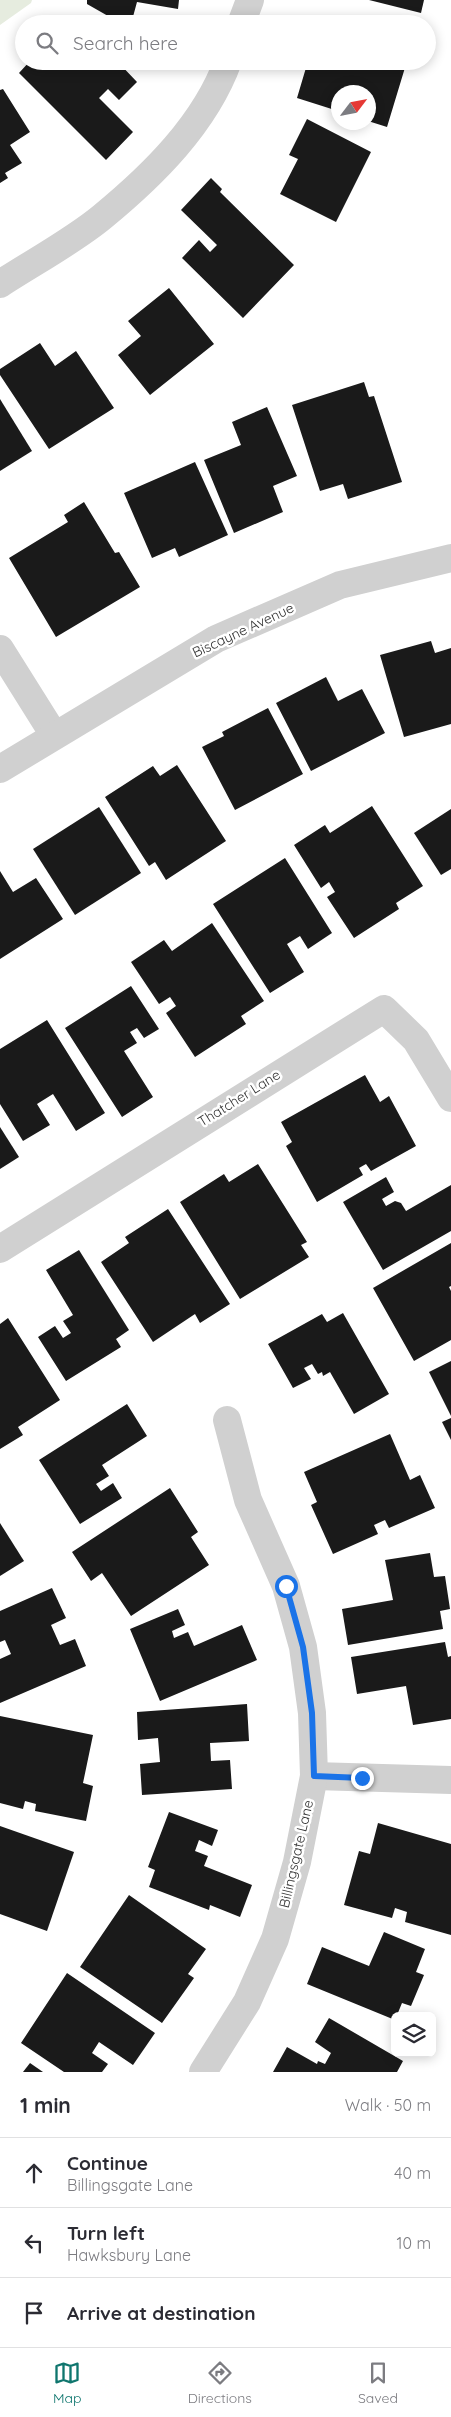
<!DOCTYPE html>
<meta charset="utf-8">
<style>
body{margin:0;font-family:Quicksand,sans-serif;background:#f7f7f7;color:#2b2b33}
.controls{position:absolute;right:15px;bottom:15px;display:grid;overflow:hidden;border-radius:8px;box-shadow:0 2px 12px #0003}
.controls button{width:45px;height:45px;display:grid;place-items:center;padding:0;border:0;border-bottom:1px solid #e1e1e2;background:#fff;color:#2b2b33;font:25px sans-serif}
.compass{position:absolute;left:331px;top:85px;width:45px;height:45px;border-radius:50%;background:#fff;box-shadow:0 2px 12px #0003;rotate:58deg}
.stop{position:absolute;width:15px;height:15px;margin:-11px;border:4px solid #1a73e8;border-radius:50%;background:#fff}
.stop.end{background:#1a73e8;border-color:#fff;box-shadow:0 1px 5px #0008}
.list{margin:0;padding:0;list-style:none}
h2{display:flex;justify-content:space-between;align-items:center;height:65px;margin:0;padding:0 20px;font-size:21px}
h2 small{font-size:16px;font-weight:400;color:#7c7c81}
.list li{display:grid;grid-template-columns:32px 1fr auto;gap:15px;align-items:center;box-sizing:border-box;height:70px;padding:0 20px;border-top:1px solid #e1e1e2}
.list b{display:block;font-size:19px;white-space:nowrap}
.list p{margin:0;font-size:16px;white-space:nowrap;color:#7c7c81}
.list em{font-size:16px;font-style:normal;color:#7c7c81}
.icon{flex:none;width:28px;height:28px;fill:none;stroke:currentColor;stroke-width:2;stroke-linecap:round;stroke-linejoin:round}
.map{position:relative;flex:none;width:451px;height:2072px;overflow:hidden}
.search{position:absolute;background:#fff;box-shadow:0 2px 12px #0003;left:15px;right:15px;top:15px;height:55px;display:flex;align-items:center;gap:12px;box-sizing:border-box;padding:0 18px;border-radius:28px;color:#7c7c81;font-size:19px}
.sheet{height:275px;background:#fff}
nav{display:flex;justify-content:space-around;align-items:center;box-sizing:border-box;height:70px;border-top:1px solid #e1e1e2;background:#fff;font-size:14px;color:#7c7c81}
nav a{display:grid;justify-items:center;gap:2px}
nav .on{color:#0f766e}
.map>svg:first-child{display:block}
.green{fill:#e6ecdf}
.building{fill:#1a1a1a}
.lines{fill:none;stroke-linecap:round;stroke-linejoin:round}
.minor{stroke:#d0d0d0;stroke-width:28}
.route{stroke:#1a73e8;stroke-width:6}
.labels{text-anchor:middle;stroke-width:5;stroke-linejoin:round;paint-order:stroke}
.street-label{font-size:14px;fill:#333;stroke:#fff}
</style>
<div class="map">
<svg width="451" height="2072" viewBox="0 0 451 2072">
<rect width="100%" height="100%" fill="#fff"/>
<path class="green" d="M 0,0 L 32,0 L 31,3 L 0,25 Z"/>
<g class="building">
<path d="M 87,0 L 179,0 L 178,9 L 137,2 L 131,24 L 122,24 L 87,4 Z"/>
<path d="M 369,0 L 424,0 L 421,13 Z"/>
<path d="M 30,61 L 117,61 L 137,82 L 119,100 L 108,89 L 99,98 L 133,132 L 106,160 L 19,73 Z"/>
<path d="M 308,61 L 407,61 L 387,127 L 368,121 L 368,92 L 338,92 L 338,111 L 297,98 Z"/>
<path d="M 3,89 L 30,132 L 10,145 L 22,163 L 5,173 L 8,178 L 0,183 L 0,90 Z"/>
<path d="M 307,119 L 371,152 L 336,222 L 280,194 L 298,159 L 289,155 Z"/>
<path d="M 211,178 L 222,189 L 220,192 L 294,265 L 243,318 L 182,258 L 199,240 L 210,252 L 217,245 L 181,210 Z"/>
<path d="M 169,288 L 214,344 L 150,395 L 118,355 L 141,336 L 128,321 Z"/>
<path d="M 40,343 L 55,366 L 76,351 L 114,408 L 49,449 L 0,375 L 0,369 Z"/>
<path d="M 364,382 L 369,397 L 374,396 L 402,482 L 348,499 L 343,484 L 320,491 L 292,405 Z"/>
<path d="M 0,399 L 32,451 L 0,471 Z"/>
<path d="M 267,407 L 297,476 L 273,486 L 283,512 L 234,533 L 204,460 L 241,445 L 232,422 Z"/>
<path d="M 195,462 L 228,535 L 179,557 L 175,548 L 152,558 L 124,493 Z"/>
<path d="M 84,502 L 115,553 L 119,552 L 140,587 L 56,637 L 9,558 L 68,522 L 64,515 Z"/>
<path d="M 431,641 L 435,653 L 451,648 L 451,724 L 404,737 L 380,655 Z"/>
<path d="M 326,677 L 338,701 L 362,689 L 385,733 L 311,771 L 276,703 Z"/>
<path d="M 268,708 L 303,774 L 235,810 L 202,747 L 224,736 L 222,732 Z"/>
<path d="M 177,765 L 226,841 L 166,880 L 155,862 L 149,866 L 105,797 L 153,766 L 160,776 Z"/>
<path d="M 372,806 L 423,886 L 396,903 L 399,909 L 354,938 L 327,897 L 335,892 L 329,882 L 321,888 L 294,845 L 325,825 L 330,833 Z"/>
<path d="M 99,807 L 141,873 L 75,915 L 33,849 Z"/>
<path d="M 451,809 L 451,869 L 441,875 L 414,833 Z"/>
<path d="M 285,858 L 332,933 L 308,949 L 300,936 L 287,944 L 304,972 L 270,993 L 213,904 Z"/>
<path d="M 0,871 L 13,892 L 36,878 L 63,919 L 0,959 Z"/>
<path d="M 212,923 L 264,1001 L 241,1016 L 246,1024 L 195,1057 L 166,1013 L 176,1006 L 170,997 L 159,1004 L 131,962 L 164,940 L 172,951 Z"/>
<path d="M 131,986 L 159,1029 L 144,1038 L 137,1028 L 130,1032 L 137,1043 L 124,1051 L 153,1097 L 122,1117 L 65,1028 Z"/>
<path d="M 47,1020 L 105,1113 L 76,1131 L 53,1094 L 37,1104 L 50,1125 L 23,1141 L 0,1104 L 0,1049 Z"/>
<path d="M 365,1075 L 380,1102 L 389,1096 L 416,1146 L 371,1171 L 366,1164 L 359,1168 L 363,1175 L 317,1202 L 286,1146 L 292,1142 L 281,1122 Z"/>
<path d="M 0,1127 L 19,1157 L 0,1169 Z"/>
<path d="M 258,1164 L 307,1242 L 301,1245 L 309,1257 L 240,1299 L 180,1202 L 224,1174 L 229,1182 Z"/>
<path d="M 386,1177 L 394,1192 L 382,1199 L 386,1206 L 395,1201 L 401,1203 L 406,1211 L 451,1185 L 451,1231 L 383,1270 L 343,1202 Z"/>
<path d="M 168,1209 L 230,1304 L 200,1323 L 195,1314 L 153,1342 L 101,1262 L 129,1243 L 125,1237 Z"/>
<path d="M 451,1243 L 451,1286 L 449,1287 L 451,1291 L 451,1340 L 414,1361 L 373,1288 Z"/>
<path d="M 79,1250 L 129,1330 L 116,1339 L 121,1347 L 66,1381 L 38,1337 L 55,1326 L 63,1338 L 71,1333 L 63,1321 L 73,1315 L 46,1270 Z"/>
<path d="M 343,1313 L 389,1394 L 354,1414 L 330,1372 L 323,1376 L 322,1372 L 318,1374 L 312,1364 L 304,1368 L 311,1379 L 293,1388 L 268,1344 L 322,1314 L 327,1322 Z"/>
<path d="M 8,1318 L 60,1400 L 18,1427 L 23,1435 L 0,1449 L 0,1324 Z"/>
<path d="M 451,1361 L 451,1416 L 429,1372 Z"/>
<path d="M 127,1404 L 147,1436 L 102,1465 L 109,1476 L 96,1484 L 101,1491 L 113,1483 L 122,1498 L 80,1524 L 39,1460 Z"/>
<path d="M 451,1418 L 451,1440 L 442,1422 Z"/>
<path d="M 390,1434 L 410,1480 L 420,1475 L 435,1508 L 389,1528 L 385,1520 L 374,1525 L 378,1534 L 333,1554 L 311,1505 L 317,1502 L 304,1472 Z"/>
<path d="M 170,1488 L 198,1532 L 191,1537 L 209,1565 L 131,1616 L 102,1573 L 91,1581 L 72,1552 Z"/>
<path d="M 0,1523 L 24,1561 L 0,1576 Z"/>
<path d="M 430,1553 L 434,1577 L 445,1576 L 450,1609 L 440,1611 L 443,1629 L 348,1645 L 342,1609 L 393,1600 L 385,1560 Z"/>
<path d="M 52,1588 L 66,1618 L 51,1625 L 60,1645 L 75,1639 L 86,1666 L 0,1703 L 0,1659 L 11,1654 L 5,1640 L 0,1642 L 0,1611 Z"/>
<path d="M 178,1609 L 185,1625 L 172,1631 L 174,1638 L 188,1632 L 194,1646 L 242,1625 L 257,1660 L 160,1701 L 130,1629 Z"/>
<path d="M 445,1642 L 448,1657 L 451,1656 L 451,1719 L 413,1725 L 406,1686 L 357,1694 L 351,1657 Z"/>
<path d="M 247,1704 L 249,1741 L 210,1743 L 211,1761 L 230,1760 L 232,1789 L 142,1795 L 140,1764 L 160,1762 L 158,1738 L 138,1740 L 137,1712 Z"/>
<path d="M 0,1716 L 93,1735 L 83,1783 L 93,1786 L 86,1821 L 35,1811 L 36,1804 L 25,1801 L 23,1809 L 0,1803 Z"/>
<path d="M 169,1812 L 218,1830 L 212,1846 L 199,1840 L 195,1851 L 208,1856 L 204,1866 L 252,1885 L 240,1917 L 210,1905 L 209,1910 L 149,1887 L 155,1870 L 148,1867 Z"/>
<path d="M 378,1823 L 451,1844 L 451,1935 L 405,1922 L 407,1912 L 395,1908 L 392,1918 L 344,1905 L 359,1851 L 370,1854 Z"/>
<path d="M 0,1826 L 74,1852 L 47,1931 L 0,1914 Z"/>
<path d="M 129,1895 L 206,1949 L 188,1974 L 194,1978 L 162,2023 L 80,1967 Z"/>
<path d="M 384,1932 L 425,1949 L 416,1972 L 424,1975 L 411,2006 L 402,2003 L 395,2020 L 307,1984 L 322,1947 L 369,1966 Z"/>
<path d="M 67,1973 L 155,2033 L 133,2065 L 99,2042 L 92,2053 L 108,2064 L 102,2072 L 64,2072 L 21,2043 Z"/>
<path d="M 329,2018 L 403,2061 L 397,2072 L 273,2072 L 287,2047 L 317,2064 L 318,2061 L 325,2064 L 331,2053 L 315,2042 Z"/>
<path d="M 30,2063 L 43,2072 L 23,2072 Z"/>
</g>
<g class="lines">
<g class="minor">
<path d="M 241,24 L 250,0"/>
<path d="M 0,284 C 32,263 73,241 102,217 C 153,175 205,124 228,61"/>
<path d="M 0,649 L 54,735"/>
<path d="M 0,769 L 216,639 L 340,585 L 451,558"/>
<path d="M 0,1249 L 384,1009 L 416,1040 L 451,1098"/>
<path d="M 314,1776 L 451,1780"/>
<path d="M 203,2072 L 247,2002 L 275,1939 L 297,1862 L 314,1776 L 312,1713 L 303,1647 L 286,1586 L 248,1500 L 227,1420"/>
</g>
</g>
<g class="lines">
<path class="route" d="M 286,1586 L 303,1647 L 312,1713 L 314,1776 L 362,1778"/>
</g>
<g class="labels">
<g class="street-label">
<text transform="translate(243 630) rotate(-25)" y="5">Biscayne Avenue</text>
<text transform="translate(239 1098) rotate(-32)" y="5">Thatcher Lane</text>
<text transform="translate(296 1854) rotate(-77)" y="5">Billingsgate Lane</text>
</g>
</g>
</svg>
<div class="controls">
<button><svg class="icon" aria-label="layers" viewBox="0 0 24 24"><path d="M12 4l9 5-9 5-9-5zM3 14l9 5 9-5"/></svg></button>
</div>
<svg class="compass" viewBox="-18 -18 36 36"><path d="M0-13l5 13h-10z" fill="#e53935"/><path d="M0 13l5-13h-10z" fill="#7c7c81"/></svg>
<div class="stop" style="left:286px;top:1586px"></div>
<div class="stop end" style="left:362px;top:1778px"></div>
<div class="search"><svg class="icon" aria-label="search" viewBox="0 0 24 24"><circle cx="10" cy="10" r="6"/><path d="M15 15l6 6"/></svg>Search here</div>
</div>
<section class="sheet">
<h2>1 min<small>Walk · 50 m</small></h2>
<ul class="list">
<li><svg class="icon" aria-label="ahead" viewBox="0 0 24 24"><path d="M12 20V5M6 11l6-6 6 6"/></svg><div><b>Continue</b><p>Billingsgate Lane</p></div><em>40 m</em></li>
<li><svg class="icon" aria-label="left" viewBox="0 0 24 24"><path d="M17 20v-9H6M10 6l-5 5 5 5"/></svg><div><b>Turn left</b><p>Hawksbury Lane</p></div><em>10 m</em></li>
<li><svg class="icon" aria-label="arrive" viewBox="0 0 24 24"><path d="M6 21V4h12l-3 4 3 4H6"/></svg><div><b>Arrive at destination</b></div></li>
</ul>
</section>
<nav>
<a class="on"><svg class="icon" aria-label="map" viewBox="0 0 24 24"><path d="M3 6l6-2 6 2 6-2v14l-6 2-6-2-6 2zM9 4v14M15 6v14"/></svg>Map</a>
<a><svg class="icon" aria-label="directions" viewBox="0 0 24 24"><path d="M12 3l9 9-9 9-9-9zM9 14v-3h6M13 9l2 2-2 2"/></svg>Directions</a>
<a><svg class="icon" aria-label="saved" viewBox="0 0 24 24"><path d="M7 4h10v16l-5-4-5 4z"/></svg>Saved</a>
</nav>
